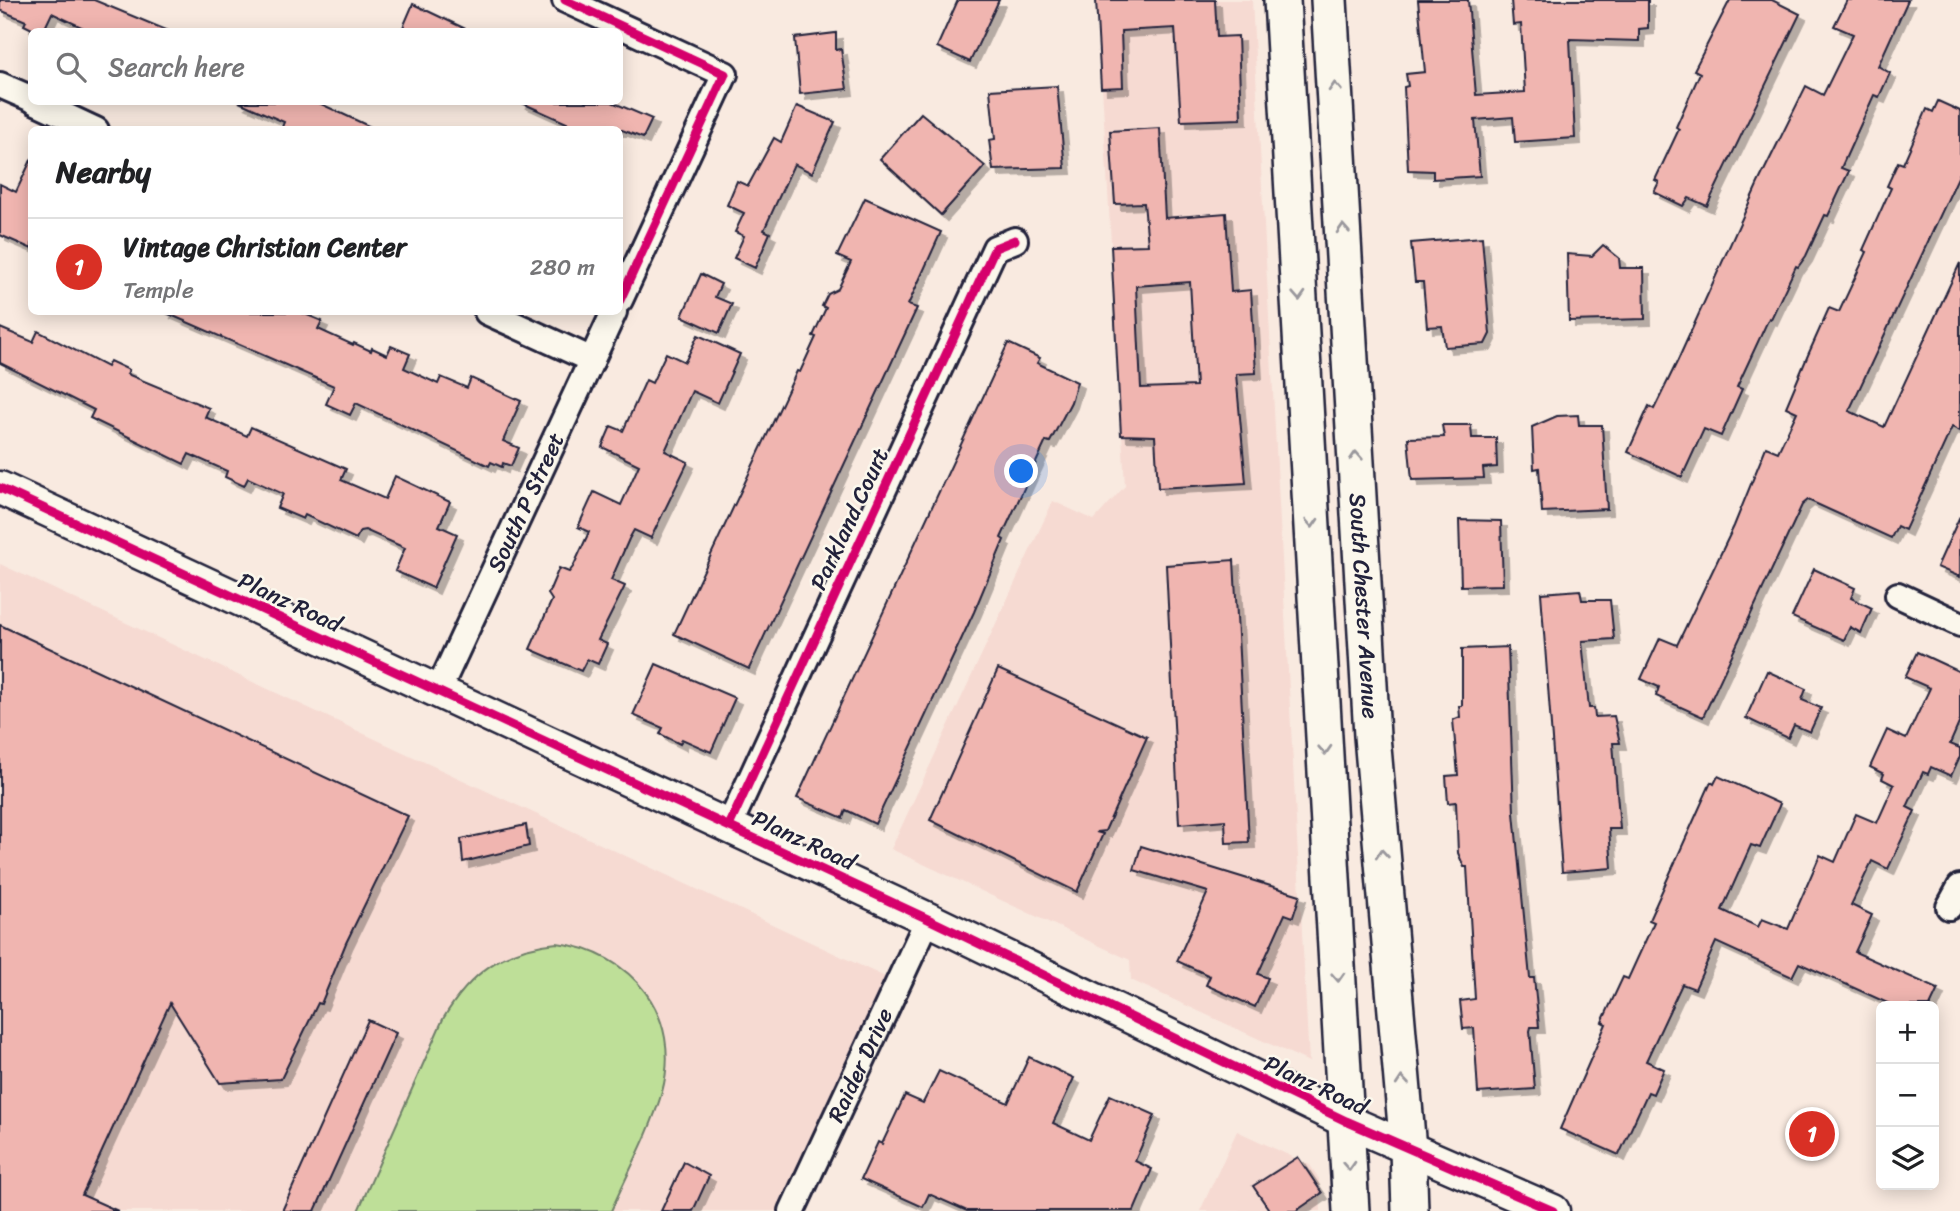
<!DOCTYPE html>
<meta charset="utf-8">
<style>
body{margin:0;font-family:Sriracha,sans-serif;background:#f2f2f2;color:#202124}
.controls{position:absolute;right:21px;bottom:21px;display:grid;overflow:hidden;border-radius:10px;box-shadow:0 4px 18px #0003}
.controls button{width:63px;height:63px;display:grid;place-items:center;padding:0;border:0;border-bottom:2px solid #e0e0e0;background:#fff;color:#202124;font:35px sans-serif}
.you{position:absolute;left:1022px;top:472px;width:24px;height:24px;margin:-18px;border:5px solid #fff;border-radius:50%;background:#1a73e8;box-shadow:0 0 0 10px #1a73e833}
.badge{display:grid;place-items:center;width:46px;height:46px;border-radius:50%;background:#d93025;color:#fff;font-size:23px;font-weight:700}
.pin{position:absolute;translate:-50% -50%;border:4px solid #fff;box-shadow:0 2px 7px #0006}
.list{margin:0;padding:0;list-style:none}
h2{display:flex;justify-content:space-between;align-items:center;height:91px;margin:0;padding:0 28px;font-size:30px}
h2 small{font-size:23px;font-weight:400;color:#757577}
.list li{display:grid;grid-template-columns:46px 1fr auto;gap:21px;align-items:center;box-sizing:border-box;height:98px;padding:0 28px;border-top:2px solid #e0e0e0}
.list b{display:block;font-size:26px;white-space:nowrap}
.list p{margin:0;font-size:23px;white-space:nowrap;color:#757577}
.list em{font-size:23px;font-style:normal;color:#757577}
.icon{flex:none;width:38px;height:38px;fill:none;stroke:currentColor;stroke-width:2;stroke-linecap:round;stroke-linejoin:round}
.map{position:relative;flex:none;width:1960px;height:1211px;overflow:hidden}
.search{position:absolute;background:#fff;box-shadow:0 4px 18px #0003;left:28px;top:28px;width:595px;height:77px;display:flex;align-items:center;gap:18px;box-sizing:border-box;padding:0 24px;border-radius:10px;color:#757577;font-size:26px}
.panel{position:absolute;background:#fff;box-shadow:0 4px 18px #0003;left:28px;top:126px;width:595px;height:189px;border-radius:10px}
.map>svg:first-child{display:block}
.built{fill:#f6dad2}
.green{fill:#bedf98;stroke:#70806a;stroke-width:2}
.building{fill:#f0b5b0;stroke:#22223b;stroke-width:2;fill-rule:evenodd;filter:url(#shadow)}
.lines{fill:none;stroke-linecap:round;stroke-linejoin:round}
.minor-casing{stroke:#22223b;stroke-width:30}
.tertiary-casing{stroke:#22223b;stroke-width:37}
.secondary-casing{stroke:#22223b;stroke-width:40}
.minor{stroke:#fbf7ec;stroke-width:24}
.tertiary{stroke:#fbf7ec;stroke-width:32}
.secondary{stroke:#fbf7ec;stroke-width:35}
.cycleway-casing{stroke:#fbf7ec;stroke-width:13}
.cycleway{stroke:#d6006c;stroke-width:9}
.oneway{stroke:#99979c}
.labels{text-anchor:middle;stroke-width:5;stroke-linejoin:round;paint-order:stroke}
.street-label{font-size:23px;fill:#22223b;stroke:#fbf7ec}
</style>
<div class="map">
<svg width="1960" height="1211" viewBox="0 0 1960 1211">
<defs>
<filter id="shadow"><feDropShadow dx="6" dy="6" stdDeviation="0" flood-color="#0004"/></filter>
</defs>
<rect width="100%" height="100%" fill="#f9eae0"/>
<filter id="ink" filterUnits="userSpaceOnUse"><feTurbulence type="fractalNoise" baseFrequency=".0143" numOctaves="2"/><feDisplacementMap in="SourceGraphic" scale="14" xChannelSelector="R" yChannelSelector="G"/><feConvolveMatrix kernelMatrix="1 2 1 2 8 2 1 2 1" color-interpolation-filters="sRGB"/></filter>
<g filter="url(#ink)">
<g class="built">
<path d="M 1097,0 L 1252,0 L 1309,1062 L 1131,980 L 1130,960 L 891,849 L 1053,501 L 1094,520 L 1125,486 Z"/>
<path d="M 0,564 L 898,983 L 791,1211 L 0,1211 Z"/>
<path d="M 1237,1131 L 1310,1165 L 1319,1179 L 1321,1211 L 1200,1211 Z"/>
</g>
<path class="green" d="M 557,943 C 632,952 683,1016 662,1092 C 650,1133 628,1172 611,1211 L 358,1211 L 443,1019 C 470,973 504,948 557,943 Z"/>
<g class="building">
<path d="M 0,0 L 94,0 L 171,32 L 92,32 L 52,13 L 43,32 L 38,32 L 24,25 L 26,21 L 0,10 Z"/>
<path d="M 958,0 L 999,0 L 970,62 L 937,47 Z"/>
<path d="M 1096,0 L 1215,0 L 1217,37 L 1238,36 L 1241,119 L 1181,121 L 1175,28 L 1121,31 L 1123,87 L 1101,88 Z"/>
<path d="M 1418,0 L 1468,0 L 1476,95 L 1525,92 L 1521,24 L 1513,25 L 1511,0 L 1648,0 L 1648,28 L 1639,29 L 1639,41 L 1570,39 L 1575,138 L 1515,142 L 1513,117 L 1475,120 L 1480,176 L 1433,179 L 1433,171 L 1408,170 L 1404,87 L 1408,86 L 1406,74 L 1425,72 Z"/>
<path d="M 1730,0 L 1772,0 L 1800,14 L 1707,206 L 1689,198 L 1683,206 L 1654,192 L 1659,182 L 1655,180 L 1679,129 L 1676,127 L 1700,73 L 1694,70 Z"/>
<path d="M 1847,0 L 1908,0 L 1878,66 L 1890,73 L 1879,97 L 1874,95 L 1841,168 L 1849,171 L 1828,216 L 1825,215 L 1806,256 L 1798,267 L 1796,266 L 1771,319 L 1769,318 L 1737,387 L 1742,389 L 1721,436 L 1704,429 L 1682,477 L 1628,452 L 1649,406 L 1654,409 L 1678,360 L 1758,183 L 1806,86 L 1823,95 L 1853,34 L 1834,26 Z"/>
<path d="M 413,4 L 472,32 L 401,32 Z"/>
<path d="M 836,33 L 836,50 L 841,49 L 847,89 L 800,94 L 795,38 Z"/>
<path d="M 1057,86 L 1065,168 L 993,170 L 989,140 L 995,139 L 990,90 Z"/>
<path d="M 1938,101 L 1960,111 L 1960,173 L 1849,411 L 1884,427 L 1960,263 L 1960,431 L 1952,427 L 1905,530 L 1897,526 L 1891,538 L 1808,500 L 1802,505 L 1703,717 L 1656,696 L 1659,687 L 1641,679 L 1660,638 L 1677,645 L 1734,526 L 1766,447 L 1778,452 L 1797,412 L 1786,407 L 1808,355 L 1829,308 L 1839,312 L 1867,252 L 1863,250 L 1891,188 L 1887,186 L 1898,162 L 1903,164 L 1927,109 L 1933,112 Z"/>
<path d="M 239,102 L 317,102 L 377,130 L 281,130 L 284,122 Z"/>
<path d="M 520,102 L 612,102 L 652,119 L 643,138 L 622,130 L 582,130 Z"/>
<path d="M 797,106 L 835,122 L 812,173 L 794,164 L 764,230 L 770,233 L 755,268 L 734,258 L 744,236 L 735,232 L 744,213 L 727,205 L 737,181 L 748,186 L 774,138 L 781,142 Z"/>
<path d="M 921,113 L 985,166 L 941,215 L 880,159 Z"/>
<path d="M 1160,128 L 1165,218 L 1226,213 L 1231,292 L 1251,290 L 1256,373 L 1236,374 L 1246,483 L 1158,488 L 1155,436 L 1121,435 L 1111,246 L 1148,245 L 1144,203 L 1115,204 L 1110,131 ZM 1190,282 L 1196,386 L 1141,388 L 1136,286 Z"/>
<path d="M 32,158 L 32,249 L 0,235 L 0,184 L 16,192 Z"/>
<path d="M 865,198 L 941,232 L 908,305 L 917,308 L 749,669 L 674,634 L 797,371 L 800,372 L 816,337 L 813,336 L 826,308 L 822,306 L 828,294 L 838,289 L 851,262 L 837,256 Z"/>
<path d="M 1482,237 L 1490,334 L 1485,344 L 1445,347 L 1442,326 L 1427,327 L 1423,282 L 1415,282 L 1411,243 Z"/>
<path d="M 1603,245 L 1619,258 L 1620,268 L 1644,268 L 1645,319 L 1569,321 L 1567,254 L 1592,256 Z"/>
<path d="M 701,274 L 721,284 L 715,297 L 732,304 L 719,333 L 682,316 Z"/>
<path d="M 164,312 L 300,312 L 322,321 L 318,329 L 353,345 L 354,343 L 371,351 L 372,348 L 387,355 L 391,346 L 410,354 L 404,368 L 438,384 L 441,377 L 467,388 L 471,378 L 521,401 L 503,441 L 519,448 L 511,466 L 503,463 L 502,467 L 491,462 L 489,466 L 356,403 L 350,415 L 326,404 L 334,386 Z"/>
<path d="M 0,328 L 33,342 L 38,331 L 107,367 L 110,361 L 129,370 L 127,374 L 209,408 L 205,417 L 247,436 L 251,427 L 346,469 L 341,480 L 385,499 L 395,476 L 450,502 L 439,526 L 457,534 L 433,588 L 395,571 L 405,548 L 365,530 L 360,531 L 356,539 L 305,515 L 303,519 L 277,508 L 283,494 L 248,478 L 244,486 L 225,477 L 227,471 L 189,454 L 184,464 L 90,418 L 94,410 L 0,363 Z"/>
<path d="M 698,335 L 740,354 L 718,403 L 692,391 L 665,451 L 688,462 L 651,538 L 634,530 L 629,539 L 611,580 L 625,586 L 598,640 L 607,644 L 598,664 L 587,659 L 581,671 L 530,649 L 552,600 L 548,594 L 559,568 L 569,572 L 573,567 L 589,532 L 578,527 L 594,492 L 621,505 L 639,465 L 602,447 L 611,426 L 623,431 L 646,380 L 652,383 L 666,353 L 685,362 Z"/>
<path d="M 1008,343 L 1040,358 L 1037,363 L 1077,382 L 1071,402 L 1050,442 L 1046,441 L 1001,538 L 1004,540 L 974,612 L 875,824 L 846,810 L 843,818 L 797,798 Z"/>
<path d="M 1578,415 L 1579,425 L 1602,425 L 1607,509 L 1542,512 L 1539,468 L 1534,469 L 1532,427 L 1557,416 Z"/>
<path d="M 1442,425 L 1471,425 L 1472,438 L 1496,438 L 1497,467 L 1483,468 L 1484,478 L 1412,480 L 1408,438 L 1444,437 Z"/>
<path d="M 1960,516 L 1960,577 L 1937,567 Z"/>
<path d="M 1459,520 L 1501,521 L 1503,585 L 1461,586 Z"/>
<path d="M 1234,560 L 1249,842 L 1226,843 L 1225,820 L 1179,824 L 1166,565 Z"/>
<path d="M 1814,569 L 1855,588 L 1851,598 L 1872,608 L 1861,633 L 1850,627 L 1844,640 L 1792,617 Z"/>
<path d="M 1580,590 L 1582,600 L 1610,600 L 1614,639 L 1582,641 L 1589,708 L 1594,708 L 1595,717 L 1614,716 L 1620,743 L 1613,743 L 1620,829 L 1609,829 L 1612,868 L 1562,872 L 1541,593 Z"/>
<path d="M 0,625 L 408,816 L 346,943 L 321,1004 L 318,1003 L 281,1079 L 220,1083 L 170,1003 L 82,1195 L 118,1211 L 0,1211 Z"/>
<path d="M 1508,647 L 1514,813 L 1530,978 L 1534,978 L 1539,1027 L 1531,1027 L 1530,1031 L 1535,1089 L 1478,1093 L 1474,1028 L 1463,1029 L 1460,1001 L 1475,999 L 1467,867 L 1464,867 L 1458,853 L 1456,802 L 1448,803 L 1446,776 L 1458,775 L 1453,720 L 1460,717 L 1459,706 L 1462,706 L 1462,649 Z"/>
<path d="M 1917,652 L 1960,672 L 1960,721 L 1950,744 L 1960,748 L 1960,756 L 1951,776 L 1931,767 L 1928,774 L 1923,772 L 1907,807 L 1915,811 L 1888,869 L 1872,861 L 1851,905 L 1872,915 L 1855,952 L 1938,989 L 1930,1006 L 1894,1006 L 1799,963 L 1792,977 L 1716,942 L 1695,989 L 1682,984 L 1646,1061 L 1664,1069 L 1653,1094 L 1648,1092 L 1619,1155 L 1560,1129 L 1606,1024 L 1602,1022 L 1623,977 L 1628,979 L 1654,922 L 1649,920 L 1711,782 L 1714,784 L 1718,776 L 1780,804 L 1760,848 L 1751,845 L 1722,910 L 1758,927 L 1762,919 L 1788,929 L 1820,855 L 1835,862 L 1856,814 L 1877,823 L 1894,785 L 1882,779 L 1884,774 L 1870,767 L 1887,730 L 1906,739 L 1930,688 L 1905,677 Z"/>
<path d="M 656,664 L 735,698 L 711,752 L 682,739 L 680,744 L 660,734 L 663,728 L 633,715 Z"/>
<path d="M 998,669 L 1147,737 L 1105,831 L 1096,832 L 1103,834 L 1077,892 L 930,820 Z"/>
<path d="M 1767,671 L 1806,689 L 1802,700 L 1821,708 L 1810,732 L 1794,725 L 1788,738 L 1746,718 Z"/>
<path d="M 526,825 L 529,846 L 463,862 L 461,839 Z"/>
<path d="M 1141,846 L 1300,895 L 1293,917 L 1285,914 L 1258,974 L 1268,978 L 1255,1007 L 1206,985 L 1210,976 L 1177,961 L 1208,892 L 1134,870 Z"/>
<path d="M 368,1020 L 396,1033 L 315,1211 L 282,1211 Z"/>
<path d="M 1029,1057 L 1074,1078 L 1053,1123 L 1089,1140 L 1110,1095 L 1155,1115 L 1135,1161 L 1152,1169 L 1134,1211 L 967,1211 L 929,1194 L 923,1207 L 861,1179 L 878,1142 L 882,1144 L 905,1095 L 923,1103 L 939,1071 L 1008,1103 Z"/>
<path d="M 1298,1157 L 1322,1193 L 1296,1211 L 1270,1211 L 1253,1186 Z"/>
<path d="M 684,1162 L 709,1176 L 693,1211 L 661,1211 Z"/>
</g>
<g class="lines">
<defs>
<g id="minor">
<path d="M 565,0 L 725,74 L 620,300"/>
<path d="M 0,85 L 32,99"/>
<path d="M 36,102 L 96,130"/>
<path d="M 487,312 L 592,360"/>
<path d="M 1898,595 L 1960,624"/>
<path id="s1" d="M 438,691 L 614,312"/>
<path d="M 729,826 L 995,248 L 1015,240"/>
<path d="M 1949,907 L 1960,887"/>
<path id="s2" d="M 792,1211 L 928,919"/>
</g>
<path id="tertiary" d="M 0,488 L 928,919 L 1346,1121 L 1553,1211"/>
<g id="secondary">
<path d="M 1282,0 L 1351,1211"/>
<path id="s3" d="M 1329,0 L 1372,736 L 1408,1149 L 1410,1211"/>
</g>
</defs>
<use href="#minor" class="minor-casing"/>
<use href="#tertiary" class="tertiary-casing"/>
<use href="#secondary" class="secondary-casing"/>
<use href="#minor" class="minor"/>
<use href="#tertiary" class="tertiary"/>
<use href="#secondary" class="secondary"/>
<defs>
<g id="cycleway">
<path d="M 565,0 L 725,74 L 620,300"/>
<path d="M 0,488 L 928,919 L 1346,1121 L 1553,1211"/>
<path d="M 729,826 L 995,248 L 1015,240"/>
</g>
</defs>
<use href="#cycleway" class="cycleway-casing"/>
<use href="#cycleway" class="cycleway"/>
</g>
<defs><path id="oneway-chevron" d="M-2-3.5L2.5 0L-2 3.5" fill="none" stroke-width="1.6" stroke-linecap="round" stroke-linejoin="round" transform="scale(1.75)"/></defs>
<g class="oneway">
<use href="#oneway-chevron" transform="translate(1335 87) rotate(-93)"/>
<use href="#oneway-chevron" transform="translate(1343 229) rotate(-93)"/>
<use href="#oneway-chevron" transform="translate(1299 296) rotate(87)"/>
<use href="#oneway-chevron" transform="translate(1356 456) rotate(-93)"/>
<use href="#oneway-chevron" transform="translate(1312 523) rotate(87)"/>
<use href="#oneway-chevron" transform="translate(1325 750) rotate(87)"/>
<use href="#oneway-chevron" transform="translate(1382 854) rotate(-95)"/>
<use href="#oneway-chevron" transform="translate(1338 977) rotate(87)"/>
<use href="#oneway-chevron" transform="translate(1402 1081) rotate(-95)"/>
<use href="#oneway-chevron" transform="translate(1349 1166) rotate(87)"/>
</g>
</g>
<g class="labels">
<g class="street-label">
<text dy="8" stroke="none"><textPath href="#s1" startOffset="208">South P Street</textPath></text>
<text transform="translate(849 519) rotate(-65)" y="8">Parkland Court</text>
<text transform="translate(290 602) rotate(25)" y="8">Planz Road</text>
<text dy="8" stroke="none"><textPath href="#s3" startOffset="607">South Chester Avenue</textPath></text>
<text transform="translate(804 840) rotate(25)" y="8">Planz Road</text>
<text dy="8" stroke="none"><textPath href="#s2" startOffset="161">Raider Drive</textPath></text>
<text transform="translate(1316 1085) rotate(25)" y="8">Planz Road</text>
</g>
</g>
</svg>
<div class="controls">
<button>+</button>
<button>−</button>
<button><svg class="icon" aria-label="layers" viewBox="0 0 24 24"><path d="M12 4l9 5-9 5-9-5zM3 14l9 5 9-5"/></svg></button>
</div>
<div class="you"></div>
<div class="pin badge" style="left:1812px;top:1134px">1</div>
<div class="search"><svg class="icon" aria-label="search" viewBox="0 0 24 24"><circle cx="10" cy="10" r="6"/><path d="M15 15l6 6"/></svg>Search here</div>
<section class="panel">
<h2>Nearby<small></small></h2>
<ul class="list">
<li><span class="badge">1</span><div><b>Vintage Christian Center</b><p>Temple</p></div><em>280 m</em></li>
</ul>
</section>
</div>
